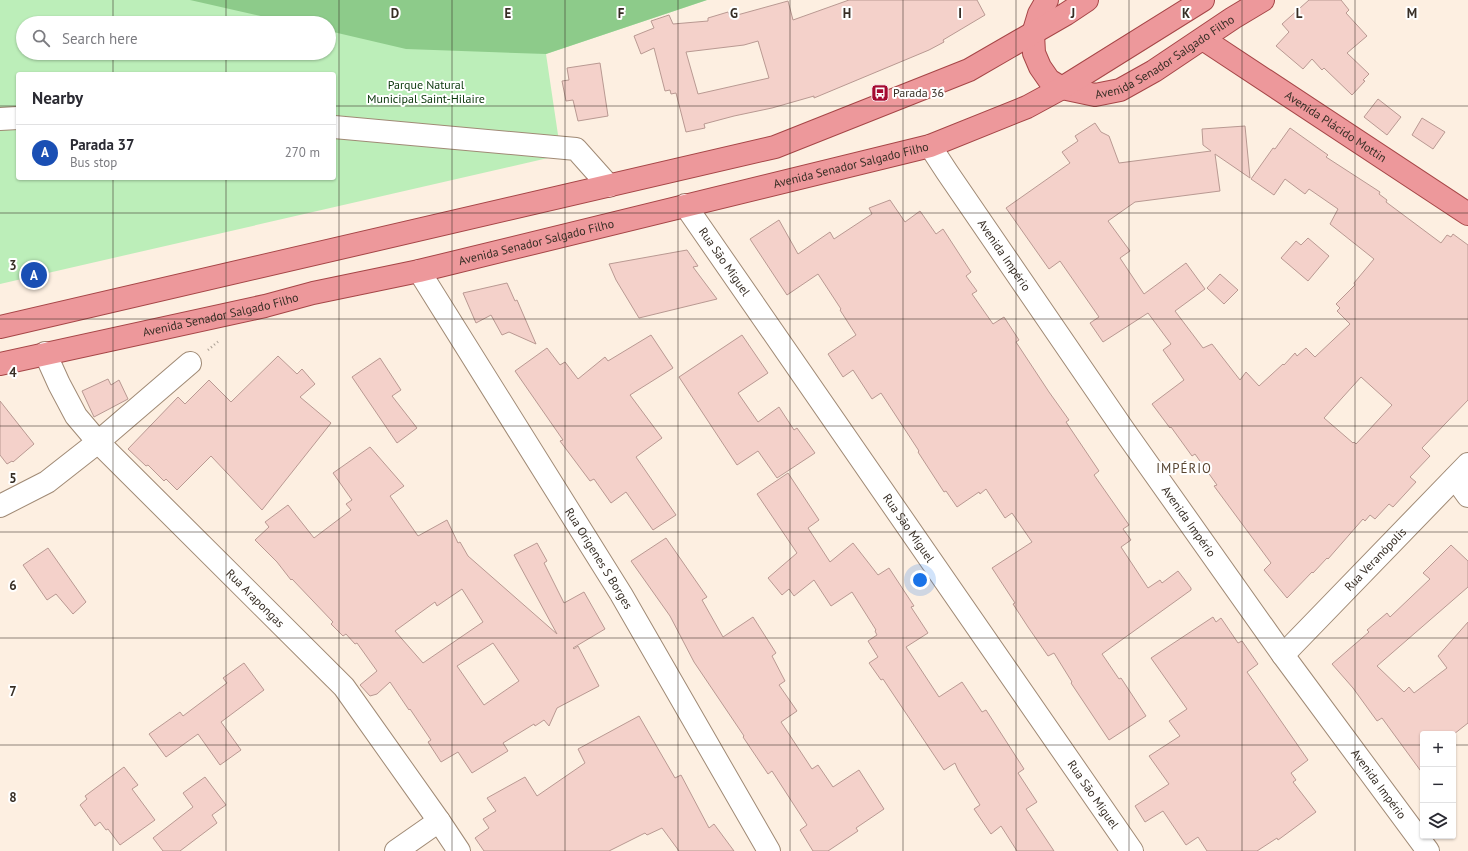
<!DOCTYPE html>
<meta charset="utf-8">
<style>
body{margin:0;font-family:"PT Sans",sans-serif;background:#f7f7f7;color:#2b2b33}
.controls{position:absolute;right:12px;bottom:12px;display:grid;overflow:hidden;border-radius:4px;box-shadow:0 1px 3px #0004}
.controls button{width:36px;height:36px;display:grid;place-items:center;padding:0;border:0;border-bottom:1px solid #e1e1e2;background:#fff;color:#2b2b33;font:20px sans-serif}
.you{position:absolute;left:920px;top:580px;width:14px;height:14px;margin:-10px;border:3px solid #fff;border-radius:50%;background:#1a73e8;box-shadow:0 0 0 6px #1a73e833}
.badge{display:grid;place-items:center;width:26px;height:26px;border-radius:50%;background:#0b8043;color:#fff;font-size:13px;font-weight:700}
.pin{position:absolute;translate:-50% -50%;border:2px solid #fff;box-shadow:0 1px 4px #0006}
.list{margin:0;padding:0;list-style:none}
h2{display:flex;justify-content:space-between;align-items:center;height:52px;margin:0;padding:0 16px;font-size:17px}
h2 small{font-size:13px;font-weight:400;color:#7c7c81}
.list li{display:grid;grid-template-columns:26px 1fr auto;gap:12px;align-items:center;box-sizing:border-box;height:56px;padding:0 16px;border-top:1px solid #e1e1e2}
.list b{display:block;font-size:15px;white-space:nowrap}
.list p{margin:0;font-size:13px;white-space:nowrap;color:#7c7c81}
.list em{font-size:13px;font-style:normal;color:#7c7c81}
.icon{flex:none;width:22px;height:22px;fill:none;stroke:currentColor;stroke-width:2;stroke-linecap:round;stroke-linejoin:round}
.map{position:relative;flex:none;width:1468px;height:851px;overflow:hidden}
.search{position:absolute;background:#fff;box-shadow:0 1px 3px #0004;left:16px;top:16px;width:320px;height:44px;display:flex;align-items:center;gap:10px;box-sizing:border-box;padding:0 14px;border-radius:22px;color:#7c7c81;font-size:15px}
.panel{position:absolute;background:#fff;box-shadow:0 1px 3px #0004;left:16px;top:72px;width:320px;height:108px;border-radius:4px}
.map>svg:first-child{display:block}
.green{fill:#bceeb9;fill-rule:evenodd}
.forest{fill:#8dcb8a}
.building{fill:#f4d1ca;stroke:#b99992;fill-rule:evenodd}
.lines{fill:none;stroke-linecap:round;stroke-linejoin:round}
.minor-casing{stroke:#a08a75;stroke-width:24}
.major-casing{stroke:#a64647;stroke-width:24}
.path{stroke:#aa9f93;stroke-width:2.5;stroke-dasharray:1 3;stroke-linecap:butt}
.minor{stroke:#fff;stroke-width:22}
.major{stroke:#ed989b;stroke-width:22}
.grid{fill:none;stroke:#372e25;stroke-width:1;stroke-opacity:0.55}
.labels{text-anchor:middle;stroke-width:4;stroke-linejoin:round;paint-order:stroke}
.street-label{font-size:12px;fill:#372e25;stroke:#fff}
.park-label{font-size:12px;fill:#083509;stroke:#fff}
.poi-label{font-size:12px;fill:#372e25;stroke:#fff;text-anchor:start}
.neighbourhood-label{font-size:13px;letter-spacing:1px;fill:#584531;stroke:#fff}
.grid-label{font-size:13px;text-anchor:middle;font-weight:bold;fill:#372e25;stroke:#fff;stroke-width:4;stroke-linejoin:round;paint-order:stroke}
</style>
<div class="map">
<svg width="1468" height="851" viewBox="0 0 1468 851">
<rect width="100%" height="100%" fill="#fdefe1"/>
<path class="green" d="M 0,0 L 707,0 L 546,54 L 561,155 L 0,284 ZM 23,23 L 329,23 L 329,53 L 23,53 ZM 18,74 L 334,74 L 334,178 L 18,178 Z"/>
<path class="forest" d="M 190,0 L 707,0 L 546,54 L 406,49 L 329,31 L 329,23 L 292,23 Z"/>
<g class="building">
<path d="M 849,0 L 977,0 L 985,15 L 943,40 L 944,42 L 929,50 L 814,98 L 814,96 L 772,108 L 734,116 L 704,124 L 705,128 L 686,132 L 676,93 L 671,94 L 670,90 L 665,91 L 654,48 L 641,54 L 634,36 L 654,28 L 651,21 L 669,15 L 673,24 L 708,21 L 708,18 L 728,12 L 730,17 L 788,1 L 793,20 ZM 758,41 L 769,78 L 698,94 L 686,52 L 744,45 Z"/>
<path d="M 1309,0 L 1341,0 L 1349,10 L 1346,13 L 1367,36 L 1347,53 L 1369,74 L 1363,80 L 1365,81 L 1352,95 L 1324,68 L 1322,70 L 1312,59 L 1303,69 L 1276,46 L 1289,32 L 1282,24 Z"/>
<path d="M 600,63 L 608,116 L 578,121 L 573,100 L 566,101 L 562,81 L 569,80 L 567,68 Z"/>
<path d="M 1378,99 L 1401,117 L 1387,135 L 1364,117 Z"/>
<path d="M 1422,118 L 1445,132 L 1433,149 L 1412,135 Z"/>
<path d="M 1095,123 L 1101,132 L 1109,136 L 1119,163 L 1211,151 L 1203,145 L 1202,129 L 1245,126 L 1250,178 L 1215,154 L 1220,191 L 1135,202 L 1108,221 L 1130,251 L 1120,258 L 1144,294 L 1186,263 L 1205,289 L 1175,311 L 1203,348 L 1212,344 L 1240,380 L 1246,372 L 1259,386 L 1283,364 L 1284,365 L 1295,353 L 1297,356 L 1306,348 L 1315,357 L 1350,324 L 1337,311 L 1340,308 L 1336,304 L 1355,285 L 1354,283 L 1374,259 L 1330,224 L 1338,209 L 1309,189 L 1305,194 L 1285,179 L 1274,195 L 1251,179 L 1273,148 L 1275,149 L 1290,128 L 1328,155 L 1326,157 L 1380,192 L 1379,194 L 1387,200 L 1386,202 L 1441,243 L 1447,235 L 1451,237 L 1453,234 L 1468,245 L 1468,400 L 1422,448 L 1430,456 L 1410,477 L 1416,482 L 1393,507 L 1389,504 L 1375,519 L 1370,515 L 1365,521 L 1363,519 L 1328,559 L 1327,558 L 1313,573 L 1312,572 L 1287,598 L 1264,570 L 1271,563 L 1214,486 L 1217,485 L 1195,454 L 1192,456 L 1171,427 L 1170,428 L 1152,404 L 1184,380 L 1163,350 L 1171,344 L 1148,313 L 1103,342 L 1090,323 L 1099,317 L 1060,261 L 1049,269 L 1006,208 L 1070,163 L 1062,152 L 1078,141 L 1075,136 ZM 1361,377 L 1392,405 L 1356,444 L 1354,442 L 1353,443 L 1324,418 Z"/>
<path d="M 890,200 L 905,222 L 920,211 L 936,234 L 943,229 L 971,272 L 966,276 L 977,291 L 972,294 L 993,324 L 1004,317 L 1019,340 L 1016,342 L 1049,392 L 1069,420 L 1066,422 L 1099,471 L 1094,475 L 1129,525 L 1123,529 L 1131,540 L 1121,547 L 1148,588 L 1160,580 L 1162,583 L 1178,571 L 1191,588 L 1191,590 L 1102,654 L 1119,679 L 1121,678 L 1146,716 L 1109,740 L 1071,683 L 1072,682 L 1054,653 L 1048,656 L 1028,627 L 1013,604 L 1015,603 L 992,568 L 1032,542 L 1012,513 L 1005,518 L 986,489 L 980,494 L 979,492 L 957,507 L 946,491 L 944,492 L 918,452 L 919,451 L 881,393 L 872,399 L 853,370 L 843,377 L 828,354 L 856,335 L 840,310 L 841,309 L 818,274 L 787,295 L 750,239 L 779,220 L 798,254 L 830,232 L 834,239 L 872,214 L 869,208 Z"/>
<path d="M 1308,238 L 1329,256 L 1308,281 L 1281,258 L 1296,241 L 1301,245 Z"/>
<path d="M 687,250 L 698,266 L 693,267 L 717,299 L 639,318 L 616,280 L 609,264 Z"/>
<path d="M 1220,274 L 1238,290 L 1224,304 L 1207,288 Z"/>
<path d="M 507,283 L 515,301 L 517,300 L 536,344 L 509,332 L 502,335 L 491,315 L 476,323 L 463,293 Z"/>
<path d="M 651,335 L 673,368 L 630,395 L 662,438 L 636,457 L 676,515 L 653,530 L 626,492 L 611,503 L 594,479 L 590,481 L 560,441 L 563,440 L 515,371 L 547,348 L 560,365 L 565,362 L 578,379 L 605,357 L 608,361 Z"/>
<path d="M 742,335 L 768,373 L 738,393 L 758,422 L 779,407 L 794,430 L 797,428 L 815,453 L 777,478 L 758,451 L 737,465 L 679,377 Z"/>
<path d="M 278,356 L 297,374 L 302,369 L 315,384 L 300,397 L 331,423 L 262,510 L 211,456 L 177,490 L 166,479 L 164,481 L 148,465 L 146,466 L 128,449 L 178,397 L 185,404 L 209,380 L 231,402 Z"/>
<path d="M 380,358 L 401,390 L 392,396 L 417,428 L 397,443 L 352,377 Z"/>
<path d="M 108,379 L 111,385 L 119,380 L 128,399 L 94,417 L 82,391 Z"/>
<path d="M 0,401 L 34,444 L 13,462 L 12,461 L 7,464 L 0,455 Z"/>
<path d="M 370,447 L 404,486 L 390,496 L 418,536 L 447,520 L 458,543 L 460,542 L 468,556 L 557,634 L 514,555 L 537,543 L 547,561 L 544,563 L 564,603 L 584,592 L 605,629 L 573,648 L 574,649 L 578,646 L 599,686 L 557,708 L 549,726 L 544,720 L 535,726 L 534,724 L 503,743 L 508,751 L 472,773 L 458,752 L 441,762 L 428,742 L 431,740 L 410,709 L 409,710 L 390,682 L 377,694 L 370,696 L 360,685 L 377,671 L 357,643 L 355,644 L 346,634 L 343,636 L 331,624 L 333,622 L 292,579 L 291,580 L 277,562 L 255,540 L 269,527 L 265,522 L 288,505 L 314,538 L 351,510 L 346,504 L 352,500 L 333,473 ZM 462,589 L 483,622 L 423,663 L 395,631 L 435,602 L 437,606 ZM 493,643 L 519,681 L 484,705 L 457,666 Z"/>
<path d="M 788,473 L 819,520 L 808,528 L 830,562 L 853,543 L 878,575 L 889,568 L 914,606 L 911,607 L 928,633 L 906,647 L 939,697 L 962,682 L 982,712 L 986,710 L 1024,769 L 1018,773 L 1037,802 L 1026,809 L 1054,851 L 1017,851 L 1001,826 L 991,834 L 974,809 L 980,805 L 958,770 L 955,763 L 944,770 L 883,679 L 881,680 L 869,663 L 878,657 L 868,641 L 877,635 L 875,631 L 876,630 L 852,592 L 831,606 L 814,580 L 794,596 L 789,589 L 782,595 L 768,578 L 797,553 L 757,494 Z"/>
<path d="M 666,538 L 707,597 L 702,600 L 723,637 L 753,617 L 776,653 L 772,656 L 785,681 L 779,685 L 797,711 L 781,722 L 812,769 L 818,765 L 833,787 L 859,770 L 884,809 L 856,828 L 858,831 L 828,851 L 813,851 L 800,830 L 807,825 L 772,771 L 768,774 L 743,737 L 744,736 L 694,662 L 670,616 L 631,561 Z"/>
<path d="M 1451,545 L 1468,561 L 1468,587 L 1377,666 L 1404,692 L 1409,687 L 1414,693 L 1447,668 L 1438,656 L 1468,622 L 1468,723 L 1454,734 L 1423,734 L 1423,774 L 1382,718 L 1377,721 L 1353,688 L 1332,664 L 1369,632 L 1367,630 L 1387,613 L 1390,617 L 1430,579 L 1423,573 Z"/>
<path d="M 48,548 L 86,602 L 73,614 L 56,594 L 47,600 L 23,565 Z"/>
<path d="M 1213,617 L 1216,622 L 1221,618 L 1238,643 L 1242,641 L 1258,664 L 1247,672 L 1308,760 L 1291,773 L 1296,780 L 1293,782 L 1316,812 L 1278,840 L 1277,838 L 1257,851 L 1207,851 L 1198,837 L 1186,845 L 1163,811 L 1145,822 L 1135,806 L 1169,784 L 1149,756 L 1180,736 L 1169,721 L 1187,709 L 1151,658 Z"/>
<path d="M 244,663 L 264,690 L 221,722 L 241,750 L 220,765 L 198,734 L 166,757 L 149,734 L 180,712 L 183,716 L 227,683 L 223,678 Z"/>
<path d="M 639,716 L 675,778 L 681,775 L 709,828 L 714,824 L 734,851 L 679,851 L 662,828 L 647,835 L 645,833 L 609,851 L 484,851 L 475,838 L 489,828 L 483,819 L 496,811 L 487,798 L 525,777 L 537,796 L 585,763 L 578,749 Z"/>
<path d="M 124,767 L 138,785 L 132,789 L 155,820 L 120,845 L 108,829 L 106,830 L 100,822 L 95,826 L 80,805 L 87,799 L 85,796 Z"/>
<path d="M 205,777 L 226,805 L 212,815 L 217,823 L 180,851 L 163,851 L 153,838 L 193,807 L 183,793 Z"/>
</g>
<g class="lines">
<defs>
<g id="minor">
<path d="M 0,119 L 18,118"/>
<path d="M 334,127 L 576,149 L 609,186"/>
<path id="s1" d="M 930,146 L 947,172 L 1123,429 L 1283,655 L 1428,851"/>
<path id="s2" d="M 685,205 L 1132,851"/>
<path id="s3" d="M 419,271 L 621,594 L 769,851"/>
<path id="s4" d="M 45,353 L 59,384 L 76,416 L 98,442 L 344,687 L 439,821 L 459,851"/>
<path d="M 1455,478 L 1468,496"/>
<path d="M 0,506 L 47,482 L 98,442 L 190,363"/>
<path id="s5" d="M 1283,655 L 1468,464"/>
<path d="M 396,851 L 439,821"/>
</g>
<g id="major">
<path id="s6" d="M 1047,0 L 1039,14 L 1033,34 L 1034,53 L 1040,67 L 1049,80 L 1062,88 L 1095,95 L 1120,90 L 1154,71 L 1233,18 L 1263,0"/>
<path id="s7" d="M 1203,39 L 1468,214"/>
<path d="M 0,327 L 775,147 L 969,70 L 1066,14 L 1087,0"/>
<path id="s8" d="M 0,364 L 265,306 L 313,293 L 419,271 L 930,146 L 1027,107 L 1062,88 L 1203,0"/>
</g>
</defs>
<use href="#minor" class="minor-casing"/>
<use href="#major" class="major-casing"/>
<path class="path" d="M 208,350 L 220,340"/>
<use href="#minor" class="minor"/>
<use href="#major" class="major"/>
</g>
<path class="grid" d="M 113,0 L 113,23M 226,0 L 226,23M 339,0 L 339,851M 452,0 L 452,851M 565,0 L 565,851M 678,0 L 678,851M 790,0 L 790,851M 903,0 L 903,851M 1016,0 L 1016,851M 1129,0 L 1129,851M 1242,0 L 1242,851M 1355,0 L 1355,851M 113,53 L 113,74M 226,53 L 226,74M 0,106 L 18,106M 334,106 L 1468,106M 113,178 L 113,851M 226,178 L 226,851M 0,213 L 1468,213M 0,319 L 1468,319M 0,426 L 1468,426M 0,532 L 1468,532M 0,638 L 1468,638M 0,745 L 1423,745M 1453,745 L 1468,745"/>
<defs>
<symbol id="bus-square" viewBox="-11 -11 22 22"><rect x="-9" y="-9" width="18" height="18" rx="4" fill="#a50930" stroke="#fff"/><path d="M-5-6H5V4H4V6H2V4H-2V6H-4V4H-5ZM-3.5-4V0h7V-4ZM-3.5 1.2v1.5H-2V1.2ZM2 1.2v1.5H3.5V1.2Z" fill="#fff"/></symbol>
</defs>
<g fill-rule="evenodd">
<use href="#bus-square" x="870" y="83" width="20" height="20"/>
</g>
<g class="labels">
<g class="street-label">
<text dy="4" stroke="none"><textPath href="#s6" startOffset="216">Avenida Senador Salgado Filho</textPath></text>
<text dy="4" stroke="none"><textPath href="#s7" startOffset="159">Avenida Plácido Mottin</textPath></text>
<text dy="4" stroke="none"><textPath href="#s8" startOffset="874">Avenida Senador Salgado Filho</textPath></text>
<text dy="4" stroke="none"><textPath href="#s8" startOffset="550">Avenida Senador Salgado Filho</textPath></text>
<text dy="4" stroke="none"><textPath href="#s1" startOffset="132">Avenida Império</textPath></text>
<text dy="4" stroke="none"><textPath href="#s2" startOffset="69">Rua São Miguel</textPath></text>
<text dy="4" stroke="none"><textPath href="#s8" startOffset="226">Avenida Senador Salgado Filho</textPath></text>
<text dy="4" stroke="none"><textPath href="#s1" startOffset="456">Avenida Império</textPath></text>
<text dy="4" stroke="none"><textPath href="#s2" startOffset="393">Rua São Miguel</textPath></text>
<text dy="4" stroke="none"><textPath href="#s3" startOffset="339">Rua Origenes S Borges</textPath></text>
<text dy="4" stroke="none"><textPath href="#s5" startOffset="133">Rua Veranópolis</textPath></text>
<text dy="4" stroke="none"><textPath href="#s4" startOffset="326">Rua Arapongas</textPath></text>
<text dy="4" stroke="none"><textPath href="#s1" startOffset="780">Avenida Império</textPath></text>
<text dy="4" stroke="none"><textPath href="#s2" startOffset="717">Rua São Miguel</textPath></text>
</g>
<g class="park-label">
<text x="426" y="89">Parque Natural<tspan x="426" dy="14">Municipal Saint-Hilaire</tspan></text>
</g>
<g class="poi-label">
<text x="893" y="97">Parada 36</text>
</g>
<g class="neighbourhood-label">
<text x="1184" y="473">IMPÉRIO</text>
</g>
</g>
<g class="grid-label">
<text x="395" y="18">D</text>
<text x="508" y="18">E</text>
<text x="621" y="18">F</text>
<text x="734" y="18">G</text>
<text x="847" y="18">H</text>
<text x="960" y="18">I</text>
<text x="1073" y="18">J</text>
<text x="1186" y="18">K</text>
<text x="1299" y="18">L</text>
<text x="1412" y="18">M</text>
<text x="13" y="270">3</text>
<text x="13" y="377">4</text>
<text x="13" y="483">5</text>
<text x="13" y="590">6</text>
<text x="13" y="696">7</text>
<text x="13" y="802">8</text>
</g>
</svg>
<div class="controls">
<button>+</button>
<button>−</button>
<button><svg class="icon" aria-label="layers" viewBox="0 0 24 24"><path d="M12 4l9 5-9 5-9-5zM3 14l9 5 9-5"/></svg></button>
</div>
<div class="you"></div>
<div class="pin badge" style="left:34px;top:275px;background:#1a4fb4">A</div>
<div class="search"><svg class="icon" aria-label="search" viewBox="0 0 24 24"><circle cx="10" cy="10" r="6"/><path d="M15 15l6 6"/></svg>Search here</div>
<section class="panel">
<h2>Nearby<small></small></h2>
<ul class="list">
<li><span class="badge" style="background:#1a4fb4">A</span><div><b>Parada 37</b><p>Bus stop</p></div><em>270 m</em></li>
</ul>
</section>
</div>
